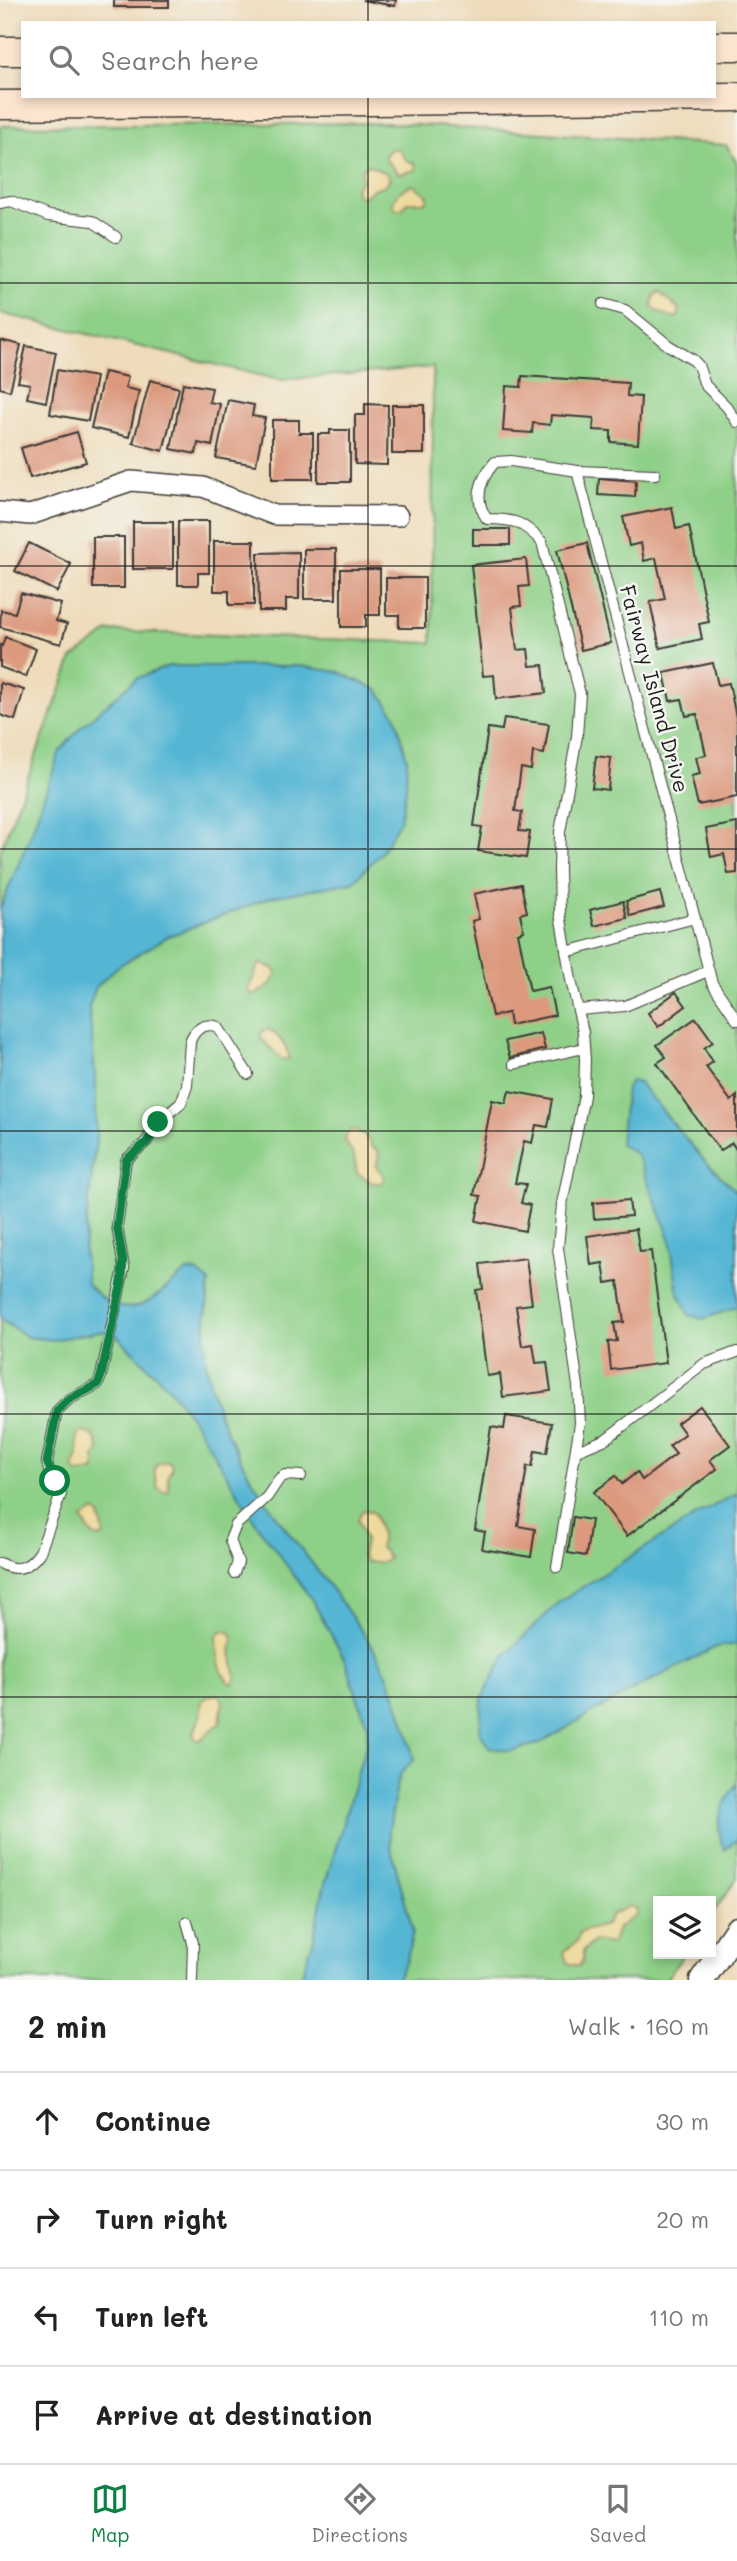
<!DOCTYPE html>
<meta charset="utf-8">
<style>
body{margin:0;font-family:Mali,sans-serif;background:#f2f2f2;color:#222}
.controls{position:absolute;right:21px;bottom:21px;display:grid;overflow:hidden;border-radius:0px;box-shadow:0 4px 10px #0003}
.controls button{width:63px;height:63px;display:grid;place-items:center;padding:0;border:0;border-bottom:2px solid #e0e0e0;background:#fff;color:#222;font:35px sans-serif}
.stop{position:absolute;width:21px;height:21px;margin:-16px;border:5px solid #0b8043;border-radius:50%;background:#fff}
.stop.end{background:#0b8043;border-color:#fff;box-shadow:0 2px 7px #0008}
.list{margin:0;padding:0;list-style:none}
h2{display:flex;justify-content:space-between;align-items:center;height:91px;margin:0;padding:0 28px;font-size:30px}
h2 small{font-size:23px;font-weight:400;color:#767676}
.list li{display:grid;grid-template-columns:46px 1fr auto;gap:21px;align-items:center;box-sizing:border-box;height:98px;padding:0 28px;border-top:2px solid #e0e0e0}
.list b{display:block;font-size:26px;white-space:nowrap}
.list em{font-size:23px;font-style:normal;color:#767676}
.icon{flex:none;width:38px;height:38px;fill:none;stroke:currentColor;stroke-width:2;stroke-linecap:round;stroke-linejoin:round}
.map{position:relative;flex:none;width:737px;height:1980px;overflow:hidden}
.search{position:absolute;background:#fff;box-shadow:0 4px 10px #0003;left:21px;right:21px;top:21px;height:77px;display:flex;align-items:center;gap:18px;box-sizing:border-box;padding:0 24px;border-radius:0px;color:#767676;font-size:26px}
.sheet{height:483px;background:#fff}
nav{display:flex;justify-content:space-around;align-items:center;box-sizing:border-box;height:98px;border-top:2px solid #e0e0e0;background:#fff;font-size:19px;color:#767676}
nav a{display:grid;justify-items:center;gap:4px}
nav .on{color:#0b8043}
.map>svg:first-child{display:block}
.green{fill:#8fd088;stroke:#567652;stroke-width:2}
.sand{fill:#eeda9e;stroke:#857b5d;stroke-width:2}
.water{fill:#55b6d4;stroke:#386978;stroke-width:2}
.building{fill:#dc997e}
.lines{fill:none;stroke-linecap:round;stroke-linejoin:round}
.service-casing{stroke:#3c3934;stroke-width:12}
.minor-casing{stroke:#3c3934;stroke-width:22}
.tertiary-casing{stroke:#3c3934;stroke-width:27}
.secondary-casing{stroke:#3c3934;stroke-width:31}
.service{stroke:#fff;stroke-width:10}
.minor{stroke:#fff;stroke-width:19}
.tertiary{stroke:#fff;stroke-width:24}
.secondary{stroke:#fce5cf;stroke-width:28}
.route{stroke:#0b8043;stroke-width:9}
.grid{fill:none;stroke:#1c1c1c;stroke-width:2;stroke-opacity:0.55}
.labels{text-anchor:middle;stroke-width:5;stroke-linejoin:round;paint-order:stroke}
.street-label{font-size:21px;fill:#1c1c1c;stroke:#f6f6f2}
</style>
<div class="map">
<svg width="737" height="1980" viewBox="0 0 737 1980">
<rect width="100%" height="100%" fill="#f6f6f2"/>
<filter id="ink" filterUnits="userSpaceOnUse"><feTurbulence type="fractalNoise" baseFrequency=".0143" numOctaves="2"/><feDisplacementMap in="SourceGraphic" scale="14" xChannelSelector="R" yChannelSelector="G"/><feConvolveMatrix kernelMatrix="1 2 1 2 8 2 1 2 1" color-interpolation-filters="sRGB"/></filter>
<filter id="wash" filterUnits="userSpaceOnUse"><feTurbulence type="fractalNoise" baseFrequency=".00686" numOctaves="4" result="noise"/><feDisplacementMap in="SourceGraphic" scale="28" xChannelSelector="R" yChannelSelector="G"/><feGaussianBlur stdDeviation="1.57" result="paint"/><feColorMatrix in="noise" values="0 0 0 0 0 0 0 0 0 0 0 0 0 0 0 0 0 1.4 0 .05"/><feComposite in="paint" operator="in"/></filter>
<g filter="url(#wash)">
<rect width="100%" height="100%" fill="#eedcba"/>
<path class="green" d="M 389,123 L 726,145 L 737,163 L 737,1878 L 711,1916 L 711,1901 L 658,1901 L 658,1954 L 684,1954 L 666,1980 L 0,1980 L 0,852 L 72,659 L 109,631 L 432,643 L 433,367 L 279,380 L 0,313 L 0,126 Z"/>
<g class="sand">
<path d="M 391,149 L 399,149 L 406,160 L 416,164 L 416,170 L 399,174 L 385,159 L 386,154 Z"/>
<path d="M 369,165 C 377,167 379,172 387,173 L 390,179 L 384,186 L 375,188 L 363,197 L 358,196 L 355,188 L 362,180 L 361,171 L 365,166 Z"/>
<path d="M 414,185 L 428,196 L 427,202 L 408,202 L 402,209 L 396,209 L 393,205 C 393,196 405,186 414,185 Z"/>
<path d="M 659,292 L 680,310 L 678,317 C 670,318 656,312 652,306 L 654,296 Z"/>
<path d="M 260,963 L 275,969 L 277,974 L 269,986 L 253,996 L 248,990 Z"/>
<path d="M 268,1029 C 277,1033 290,1050 289,1059 L 281,1059 L 261,1038 L 261,1032 Z"/>
<path d="M 350,1130 C 362,1131 368,1136 371,1146 L 379,1151 L 377,1166 L 384,1177 L 382,1183 L 373,1183 L 357,1173 L 354,1156 L 344,1139 Z"/>
<path d="M 82,1431 L 94,1436 L 99,1449 L 95,1458 L 95,1470 L 80,1474 L 73,1469 L 78,1454 L 77,1436 Z"/>
<path d="M 167,1461 L 171,1463 L 172,1468 L 168,1476 L 169,1491 L 164,1492 L 158,1488 L 154,1470 L 157,1464 Z"/>
<path d="M 365,1510 L 374,1513 C 379,1525 383,1535 380,1547 L 389,1558 L 384,1562 L 366,1562 L 362,1556 L 365,1541 L 358,1519 L 362,1511 Z"/>
<path d="M 95,1511 L 100,1515 L 104,1535 L 100,1538 L 93,1536 L 82,1519 Z"/>
<path d="M 223,1630 L 231,1633 L 233,1639 L 231,1652 L 236,1679 L 232,1684 C 218,1677 217,1648 217,1635 Z"/>
<path d="M 218,1694 L 223,1701 L 220,1723 L 200,1740 L 196,1740 L 193,1734 L 200,1718 L 202,1701 L 209,1696 Z"/>
<path d="M 630,1906 L 637,1909 L 636,1915 L 618,1928 L 612,1944 L 594,1941 L 583,1951 L 583,1960 L 579,1966 L 567,1963 L 564,1952 L 577,1941 L 580,1932 L 606,1925 L 612,1914 Z"/>
</g>
<g class="water">
<path d="M 169,666 L 299,666 L 339,672 L 378,690 L 396,717 L 407,759 L 406,790 L 400,821 L 381,853 L 353,882 L 271,897 L 169,936 L 117,967 L 96,987 L 89,1007 L 96,1087 L 96,1139 L 86,1223 L 84,1253 L 87,1284 C 129,1329 149,1302 187,1271 L 197,1272 L 209,1282 C 208,1305 202,1341 206,1362 C 223,1477 317,1556 374,1650 C 392,1680 407,1726 414,1760 L 401,1773 L 397,1785 L 389,1830 L 390,1845 L 413,1931 L 407,1960 L 396,1980 L 300,1980 L 313,1942 L 323,1891 L 367,1741 L 367,1726 L 345,1660 L 312,1600 L 257,1525 L 194,1421 L 168,1387 L 116,1335 L 100,1331 L 53,1340 L 27,1337 L 0,1319 L 0,909 L 30,836 L 60,751 L 80,728 L 137,678 Z"/>
<path d="M 631,1081 L 639,1083 L 703,1159 L 737,1192 L 737,1307 L 703,1319 L 689,1315 L 677,1289 L 670,1238 L 637,1155 L 620,1144 L 626,1089 Z"/>
<path d="M 737,1493 L 737,1644 L 716,1647 L 625,1694 L 538,1744 L 510,1751 L 489,1747 L 480,1733 L 482,1698 L 505,1655 L 560,1601 L 699,1514 Z"/>
<path d="M 737,1783 L 737,1840 L 725,1850 C 712,1827 722,1803 737,1783 Z"/>
</g>
<g id="blocks">
<g class="building">
<rect x="114" y="0" width="55" height="7"/>
<path d="M 362,0 L 396,0 L 395,6 Z"/>
<path d="M 0,340 L 21,345 L 10,391 L 0,388 Z"/>
<path d="M 26,346 L 56,352 L 46,402 L 27,398 L 30,384 L 18,382 Z"/>
<path d="M 57,370 L 96,377 L 88,421 L 50,414 Z"/>
<path d="M 104,372 L 128,377 L 125,388 L 139,391 L 129,437 L 91,428 Z"/>
<path d="M 522,376 L 628,383 L 627,396 L 641,397 L 638,444 L 611,442 L 611,431 L 593,430 L 594,418 L 551,415 L 550,425 L 533,423 L 532,433 L 503,431 L 506,386 L 521,387 Z"/>
<path d="M 150,380 L 179,388 L 163,451 L 133,443 Z"/>
<path d="M 183,383 L 212,388 L 209,402 L 220,404 L 212,446 L 198,443 L 196,454 L 171,449 Z"/>
<path d="M 228,400 L 254,405 L 252,416 L 265,418 L 256,465 L 216,458 Z"/>
<path d="M 365,404 L 388,405 L 387,465 L 355,464 L 355,415 L 365,415 Z"/>
<rect x="392" y="405" width="32" height="49"/>
<path d="M 272,420 L 299,420 L 299,433 L 313,433 L 313,479 L 272,479 Z"/>
<path d="M 330,430 L 350,430 L 350,482 L 318,482 L 318,434 L 330,434 Z"/>
<path d="M 77,432 L 86,462 L 30,478 L 21,448 Z"/>
<path d="M 599,478 L 636,481 L 635,497 L 598,495 Z"/>
<path d="M 672,507 L 676,529 L 689,526 L 709,622 L 699,624 L 702,639 L 660,648 L 650,602 L 665,599 L 656,558 L 644,561 L 641,543 L 629,546 L 623,517 Z"/>
<path d="M 178,521 L 209,521 L 209,573 L 198,573 L 198,585 L 178,585 Z"/>
<rect x="133" y="522" width="40" height="47"/>
<rect x="473" y="529" width="37" height="16"/>
<rect x="93" y="537" width="31" height="51"/>
<path d="M 214,541 L 254,541 L 254,605 L 229,605 L 229,591 L 214,591 Z"/>
<path d="M 29,543 L 71,564 L 57,592 L 15,571 Z"/>
<path d="M 587,543 L 611,643 L 581,650 L 557,550 Z"/>
<rect x="304" y="549" width="32" height="50"/>
<path d="M 299,552 L 299,599 L 286,599 L 286,611 L 259,611 L 258,553 Z"/>
<path d="M 526,559 L 529,586 L 519,587 L 521,606 L 512,607 L 517,650 L 528,649 L 530,666 L 543,665 L 546,693 L 496,699 L 494,675 L 483,676 L 471,565 Z"/>
<path d="M 341,569 L 380,569 L 380,615 L 366,615 L 366,627 L 341,627 Z"/>
<path d="M 386,578 L 425,578 L 425,628 L 399,628 L 399,615 L 386,615 Z"/>
<path d="M 21,593 L 61,604 L 56,621 L 67,624 L 61,644 L 0,627 L 1,610 L 15,613 Z"/>
<path d="M 5,637 L 36,649 L 26,677 L 0,667 L 0,645 L 2,646 Z"/>
<path d="M 713,663 L 718,685 L 729,683 L 737,722 L 737,797 L 698,805 L 691,776 L 700,774 L 696,757 L 706,755 L 697,714 L 686,716 L 682,699 L 670,701 L 664,673 Z"/>
<path d="M 0,683 L 24,690 L 15,720 L 0,715 Z"/>
<path d="M 504,718 L 549,724 L 544,754 L 533,752 L 531,770 L 521,768 L 515,811 L 522,812 L 519,831 L 530,832 L 526,858 L 478,851 L 482,827 L 474,826 L 488,728 L 502,730 Z"/>
<path d="M 596,756 L 611,758 L 608,790 L 592,788 Z"/>
<path d="M 737,823 L 737,873 L 728,874 L 724,854 L 711,857 L 706,829 Z"/>
<path d="M 521,884 L 527,912 L 520,914 L 524,931 L 518,933 L 530,991 L 549,987 L 555,1015 L 510,1025 L 508,1013 L 492,1016 L 472,921 L 479,919 L 474,894 Z"/>
<path d="M 660,892 L 664,907 L 630,916 L 626,901 Z"/>
<path d="M 623,901 L 627,918 L 594,926 L 590,910 Z"/>
<path d="M 676,992 L 686,1006 L 658,1027 L 648,1013 Z"/>
<path d="M 696,1018 L 713,1042 L 704,1048 L 713,1062 L 706,1067 L 731,1101 L 737,1096 L 737,1151 L 732,1143 L 720,1151 L 657,1063 L 666,1057 L 657,1045 Z"/>
<path d="M 541,1033 L 545,1049 L 510,1058 L 505,1041 Z"/>
<path d="M 509,1091 L 553,1099 L 548,1127 L 536,1125 L 532,1143 L 524,1141 L 515,1183 L 526,1184 L 521,1203 L 530,1205 L 525,1231 L 476,1221 L 481,1196 L 474,1195 L 492,1100 L 506,1103 Z"/>
<path d="M 629,1200 L 631,1216 L 594,1219 L 593,1203 Z"/>
<path d="M 636,1229 L 640,1252 L 651,1251 L 666,1363 L 611,1370 L 608,1342 L 617,1341 L 614,1323 L 624,1322 L 618,1281 L 606,1283 L 603,1263 L 591,1265 L 587,1236 Z"/>
<path d="M 526,1258 L 532,1304 L 516,1306 L 522,1346 L 533,1344 L 536,1363 L 547,1362 L 551,1391 L 503,1397 L 500,1374 L 487,1376 L 476,1290 L 483,1289 L 480,1264 Z"/>
<path d="M 700,1406 L 730,1445 L 710,1460 L 717,1469 L 627,1536 L 594,1492 L 616,1476 L 622,1484 L 637,1472 L 642,1480 L 676,1454 L 669,1446 L 685,1434 L 677,1423 Z"/>
<path d="M 506,1416 L 552,1423 L 547,1453 L 535,1451 L 532,1467 L 527,1466 L 518,1526 L 535,1529 L 531,1557 L 482,1549 L 485,1532 L 475,1530 L 491,1427 L 504,1429 Z"/>
<path d="M 573,1517 L 591,1520 L 586,1556 L 568,1553 Z"/>
</g>
</g>
</g>
<g filter="url(#ink)">
<use href="#blocks" fill-opacity="0" stroke="#3c3934" stroke-width="2"/>
<g class="lines">
<defs>
<g id="service">
<path d="M 0,203 L 11,201 L 48,216 L 92,221 L 116,237"/>
<path d="M 603,304 L 625,310 L 668,345 L 693,360 L 698,365 L 705,385 L 727,407 L 737,422"/>
<path d="M 577,471 L 712,983 L 737,1020"/>
<path d="M 566,952 L 695,918"/>
<path d="M 578,1010 L 625,1006 L 708,971"/>
<path d="M 514,1064 L 584,1048"/>
<path d="M 577,1451 L 606,1439 L 704,1364 L 737,1352"/>
<path d="M 0,1563 C 17,1573 29,1568 40,1552 L 61,1494 L 50,1474 L 47,1462 L 57,1411 L 68,1400 L 98,1384 L 101,1376 L 124,1268 L 117,1226 L 126,1160 L 147,1141 L 158,1122 L 181,1103 L 187,1086 L 190,1042 C 194,1029 205,1022 218,1027 L 248,1074"/>
<path d="M 557,1567 L 580,1423 L 578,1386 L 558,1248 L 562,1204 L 584,1096 L 585,1060 L 583,1032 L 571,980 L 560,913 L 559,868 L 560,832 L 577,736 L 580,694 L 542,542 C 523,522 514,519 487,519 C 473,499 480,479 495,462 L 511,461 L 577,471 L 655,474"/>
<path d="M 234,1573 L 238,1562 L 230,1540 L 236,1525 L 267,1497 L 279,1479 L 285,1475 L 301,1476"/>
<path d="M 187,1922 L 193,1943 L 192,1980"/>
</g>
<path id="minor" d="M 0,512 L 30,515 L 131,481 L 203,487 L 274,515 L 398,516"/>
<path id="tertiary" d="M 702,1980 L 737,1929"/>
<g id="secondary">
<path d="M 714,46 L 737,46"/>
<path d="M 0,51 L 23,51"/>
<path d="M 0,105 L 737,97"/>
</g>
</defs>
<use href="#service" class="service-casing"/>
<use href="#minor" class="minor-casing"/>
<use href="#tertiary" class="tertiary-casing"/>
<use href="#secondary" class="secondary-casing"/>
<use href="#service" class="service"/>
<use href="#minor" class="minor"/>
<use href="#tertiary" class="tertiary"/>
<use href="#secondary" class="secondary"/>
</g>
</g>
<g class="lines" filter="url(#ink)">
<path class="route" d="M 55,1481 L 47,1462 L 57,1411 L 68,1400 L 98,1384 L 101,1376 L 122,1281 L 123,1260 L 117,1226 L 126,1160 L 147,1142 L 158,1122"/>
</g>
<path class="grid" d="M 368,0 L 368,23M 368,96 L 368,1980M 0,283 L 737,283M 0,566 L 737,566M 0,849 L 737,849M 0,1131 L 737,1131M 0,1414 L 737,1414M 0,1697 L 737,1697"/>
<g class="labels">
<g class="street-label">
<text transform="translate(654 689) rotate(75)" y="7">Fairway Island Drive</text>
</g>
</g>
</svg>
<div class="controls">
<button><svg class="icon" aria-label="layers" viewBox="0 0 24 24"><path d="M12 4l9 5-9 5-9-5zM3 14l9 5 9-5"/></svg></button>
</div>
<div class="stop" style="left:55px;top:1481px"></div>
<div class="stop end" style="left:158px;top:1122px"></div>
<div class="search"><svg class="icon" aria-label="search" viewBox="0 0 24 24"><circle cx="10" cy="10" r="6"/><path d="M15 15l6 6"/></svg>Search here</div>
</div>
<section class="sheet">
<h2>2 min<small>Walk · 160 m</small></h2>
<ul class="list">
<li><svg class="icon" aria-label="ahead" viewBox="0 0 24 24"><path d="M12 20V5M6 11l6-6 6 6"/></svg><div><b>Continue</b></div><em>30 m</em></li>
<li><svg class="icon" aria-label="right" viewBox="0 0 24 24"><path d="M7 20v-9h11M14 6l5 5-5 5"/></svg><div><b>Turn right</b></div><em>20 m</em></li>
<li><svg class="icon" aria-label="left" viewBox="0 0 24 24"><path d="M17 20v-9H6M10 6l-5 5 5 5"/></svg><div><b>Turn left</b></div><em>110 m</em></li>
<li><svg class="icon" aria-label="arrive" viewBox="0 0 24 24"><path d="M6 21V4h12l-3 4 3 4H6"/></svg><div><b>Arrive at destination</b></div></li>
</ul>
</section>
<nav>
<a class="on"><svg class="icon" aria-label="map" viewBox="0 0 24 24"><path d="M3 6l6-2 6 2 6-2v14l-6 2-6-2-6 2zM9 4v14M15 6v14"/></svg>Map</a>
<a><svg class="icon" aria-label="directions" viewBox="0 0 24 24"><path d="M12 3l9 9-9 9-9-9zM9 14v-3h6M13 9l2 2-2 2"/></svg>Directions</a>
<a><svg class="icon" aria-label="saved" viewBox="0 0 24 24"><path d="M7 4h10v16l-5-4-5 4z"/></svg>Saved</a>
</nav>
